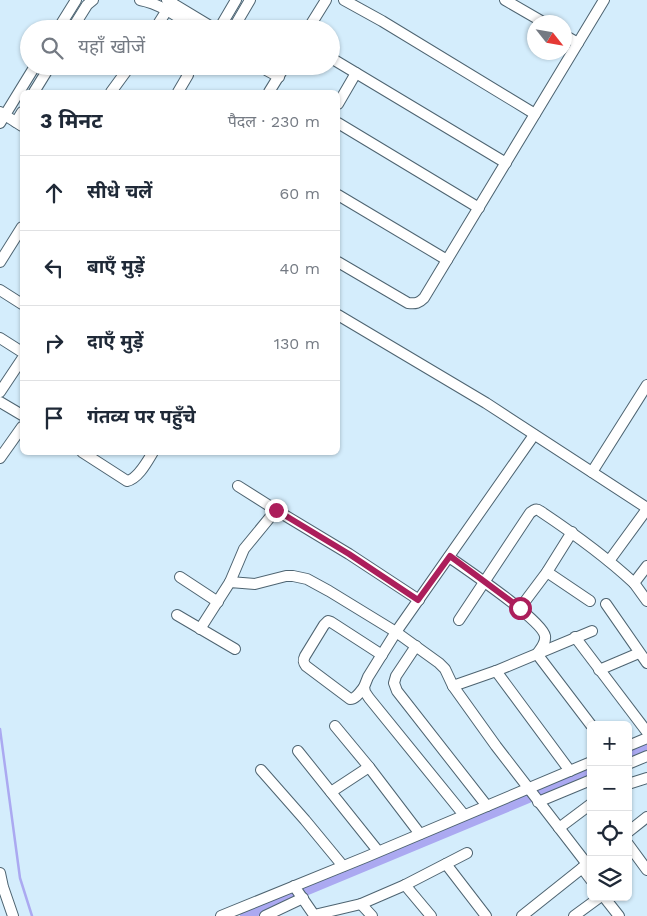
<!DOCTYPE html>
<html lang="hi">
<meta charset="utf-8">
<style>
body{margin:0;font-family:"Work Sans","Noto Sans Devanagari",sans-serif;background:#f2f2f3;color:#1f2937}
.controls{position:absolute;right:15px;bottom:15px;display:grid;overflow:hidden;border-radius:8px;box-shadow:0 1px 4px #0004}
.controls button{width:45px;height:45px;display:grid;place-items:center;padding:0;border:0;border-bottom:1px solid #e0e1e3;background:#fff;color:#1f2937;font:25px sans-serif}
.compass{position:absolute;left:527px;top:15px;width:45px;height:45px;border-radius:50%;background:#fff;box-shadow:0 1px 4px #0004;rotate:121deg}
.stop{position:absolute;width:15px;height:15px;margin:-11px;border:4px solid #ac1e5b;border-radius:50%;background:#fff}
.stop.end{background:#ac1e5b;border-color:#fff;box-shadow:0 1px 5px #0008}
.list{margin:0;padding:0;list-style:none}
h2{display:flex;justify-content:space-between;align-items:center;height:65px;margin:0;padding:0 20px;font-size:21px}
h2 small{font-size:16px;font-weight:400;color:#747a83}
.list li{display:grid;grid-template-columns:32px 1fr auto;gap:15px;align-items:center;box-sizing:border-box;height:75px;padding:0 20px;border-top:1px solid #e0e1e3}
.list b{display:block;font-size:19px;white-space:nowrap}
.list em{font-size:16px;font-style:normal;color:#747a83}
.icon{flex:none;width:28px;height:28px;fill:none;stroke:currentColor;stroke-width:2;stroke-linecap:round;stroke-linejoin:round}
.map{position:relative;flex:none;width:647px;height:916px;overflow:hidden}
.search{position:absolute;background:#fff;box-shadow:0 1px 4px #0004;left:20px;top:20px;width:320px;height:55px;display:flex;align-items:center;gap:12px;box-sizing:border-box;padding:0 18px;border-radius:28px;color:#747a83;font-size:19px}
.panel{position:absolute;background:#fff;box-shadow:0 1px 4px #0004;left:20px;top:90px;width:320px;height:365px;border-radius:8px}
.map>svg:first-child{display:block}
.lines{fill:none;stroke-linecap:round;stroke-linejoin:round}
.stream{stroke:#aba9f1;stroke-width:2.5}
.canal{stroke:#aba9f1;stroke-width:10}
.street-casing{stroke:#4e6471;stroke-width:12}
.street{stroke:#fff;stroke-width:10}
.route{stroke:#ac1e5b;stroke-width:6}
</style>
<div class="map">
<svg width="647" height="916" viewBox="0 0 647 916">
<rect width="100%" height="100%" fill="#d4edfc"/>
<g class="lines">
<path class="stream" d="M 0,729 L 20,878 L 32,916"/>
<g class="canal">
<path d="M 628,757 L 647,749"/>
<path d="M 245,916 L 591,772"/>
</g>
<defs>
<g id="street">
<path d="M 140,0 C 161,4 178,17 196,29"/>
<path d="M 167,0 L 215,29"/>
<path d="M 344,0 L 382,21 L 535,114"/>
<path d="M 505,0 L 543,22"/>
<path d="M 58,29 L 76,0"/>
<path d="M 72,29 L 87,5 L 93,0"/>
<path d="M 155,29 L 167,10"/>
<path d="M 219,29 L 236,0"/>
<path d="M 233,29 L 250,0"/>
<path d="M 308,29 L 326,0"/>
<path d="M 564,35 L 578,43"/>
<path d="M 331,58 L 506,163"/>
<path d="M 259,66 L 279,77"/>
<path d="M 34,92 L 50,66"/>
<path d="M 111,92 L 130,66"/>
<path d="M 178,92 L 188,75 L 186,72 L 179,66"/>
<path d="M 269,92 L 285,66"/>
<path d="M 338,104 L 356,73"/>
<path d="M 0,112 L 22,126"/>
<path d="M 16,122 L 22,112"/>
<path d="M 0,123 L 35,66"/>
<path d="M 338,123 L 479,208"/>
<path d="M 338,195 L 447,260"/>
<path d="M 0,262 L 22,227"/>
<path d="M 338,262 L 408,303 C 416,304 419,303 424,298 L 604,0"/>
<path d="M 0,290 L 22,304"/>
<path d="M 338,315 L 486,403 L 647,508"/>
<path d="M 0,338 L 22,352"/>
<path d="M 0,392 L 22,359"/>
<path d="M 0,402 L 22,415"/>
<path d="M 82,452 L 127,481 C 138,479 147,462 153,452"/>
<path d="M 0,458 L 22,427"/>
<path d="M 592,472 L 647,385"/>
<path d="M 238,486 L 276,510"/>
<path d="M 449,557 C 466,569 542,620 545,636 C 546,643 541,648 537,654 L 591,725"/>
<path d="M 609,561 L 647,509"/>
<path d="M 547,572 L 590,601"/>
<path d="M 180,577 L 218,602"/>
<path d="M 230,582 L 244,549 L 276,510 L 349,554 L 419,600"/>
<path d="M 634,583 L 647,601"/>
<path d="M 606,604 L 647,663"/>
<path d="M 520,608 L 547,572 L 572,532"/>
<path d="M 177,615 L 235,649"/>
<path d="M 459,620 L 530,513 C 534,510 536,508 540,511 C 573,533 605,556 634,583 L 647,566"/>
<path d="M 200,629 L 230,582 L 255,584 L 286,576 L 293,576 L 307,579 L 329,591 L 396,632 L 439,663 L 445,669 L 453,686 L 496,746 L 587,864"/>
<path d="M 575,637 L 647,732"/>
<path d="M 416,646 L 396,676 L 394,683 L 397,691 L 487,806"/>
<path d="M 599,670 L 639,653"/>
<path d="M 496,671 L 570,771"/>
<path d="M 453,686 L 496,671 L 592,631"/>
<path d="M 364,687 C 360,692 356,699 350,699 L 306,666 C 303,662 303,660 305,656 L 324,625 L 328,621 L 331,622 L 382,655"/>
<path d="M 335,726 L 369,767 L 420,834"/>
<path d="M 628,746 L 647,738"/>
<path d="M 298,751 L 378,851"/>
<path d="M 628,764 L 647,756"/>
<path d="M 261,770 L 305,820 L 343,866"/>
<path d="M 628,784 L 647,778"/>
<path d="M 331,792 L 369,767"/>
<path d="M 538,802 L 591,780"/>
<path d="M 464,815 L 369,698 L 365,692 L 364,687 L 368,677 L 396,632 L 534,435"/>
<path d="M 559,828 L 591,804"/>
<path d="M 628,832 L 647,817"/>
<path d="M 628,844 L 647,870"/>
<path d="M 446,864 L 486,916"/>
<path d="M 582,868 L 591,880"/>
<path d="M 0,873 L 3,887 L 13,916"/>
<path d="M 405,885 L 431,916"/>
<path d="M 294,886 L 314,915 L 361,904"/>
<path d="M 604,897 L 619,916"/>
<path d="M 221,916 L 366,857 L 591,762"/>
<path d="M 265,916 L 303,898"/>
<path d="M 372,916 L 361,904 L 405,885 L 467,853"/>
<path d="M 522,916 L 591,861"/>
<path d="M 574,916 L 600,897"/>
</g>
</defs>
<use href="#street" class="street-casing"/>
<use href="#street" class="street"/>
</g>
<g class="lines">
<path class="route" d="M 276,510 L 349,554 L 418,600 L 450,556 L 520,608"/>
</g>
</svg>
<div class="controls">
<button>+</button>
<button>−</button>
<button><svg class="icon" aria-label="locate" viewBox="0 0 24 24"><circle cx="12" cy="12" r="6"/><path d="M12 2v4M12 18v4M2 12h4M18 12h4"/></svg></button>
<button><svg class="icon" aria-label="layers" viewBox="0 0 24 24"><path d="M12 4l9 5-9 5-9-5zM3 14l9 5 9-5"/></svg></button>
</div>
<svg class="compass" viewBox="-18 -18 36 36"><path d="M0-13l5 13h-10z" fill="#e53935"/><path d="M0 13l5-13h-10z" fill="#747a83"/></svg>
<div class="stop" style="left:520px;top:608px"></div>
<div class="stop end" style="left:276px;top:510px"></div>
<div class="search"><svg class="icon" aria-label="search" viewBox="0 0 24 24"><circle cx="10" cy="10" r="6"/><path d="M15 15l6 6"/></svg>यहाँ खोजें</div>
<section class="panel">
<h2>3 मिनट<small>पैदल · 230 m</small></h2>
<ul class="list">
<li><svg class="icon" aria-label="ahead" viewBox="0 0 24 24"><path d="M12 20V5M6 11l6-6 6 6"/></svg><div><b>सीधे चलें</b></div><em>60 m</em></li>
<li><svg class="icon" aria-label="left" viewBox="0 0 24 24"><path d="M17 20v-9H6M10 6l-5 5 5 5"/></svg><div><b>बाएँ मुड़ें</b></div><em>40 m</em></li>
<li><svg class="icon" aria-label="right" viewBox="0 0 24 24"><path d="M7 20v-9h11M14 6l5 5-5 5"/></svg><div><b>दाएँ मुड़ें</b></div><em>130 m</em></li>
<li><svg class="icon" aria-label="arrive" viewBox="0 0 24 24"><path d="M6 21V4h12l-3 4 3 4H6"/></svg><div><b>गंतव्य पर पहुँचे</b></div></li>
</ul>
</section>
</div>
